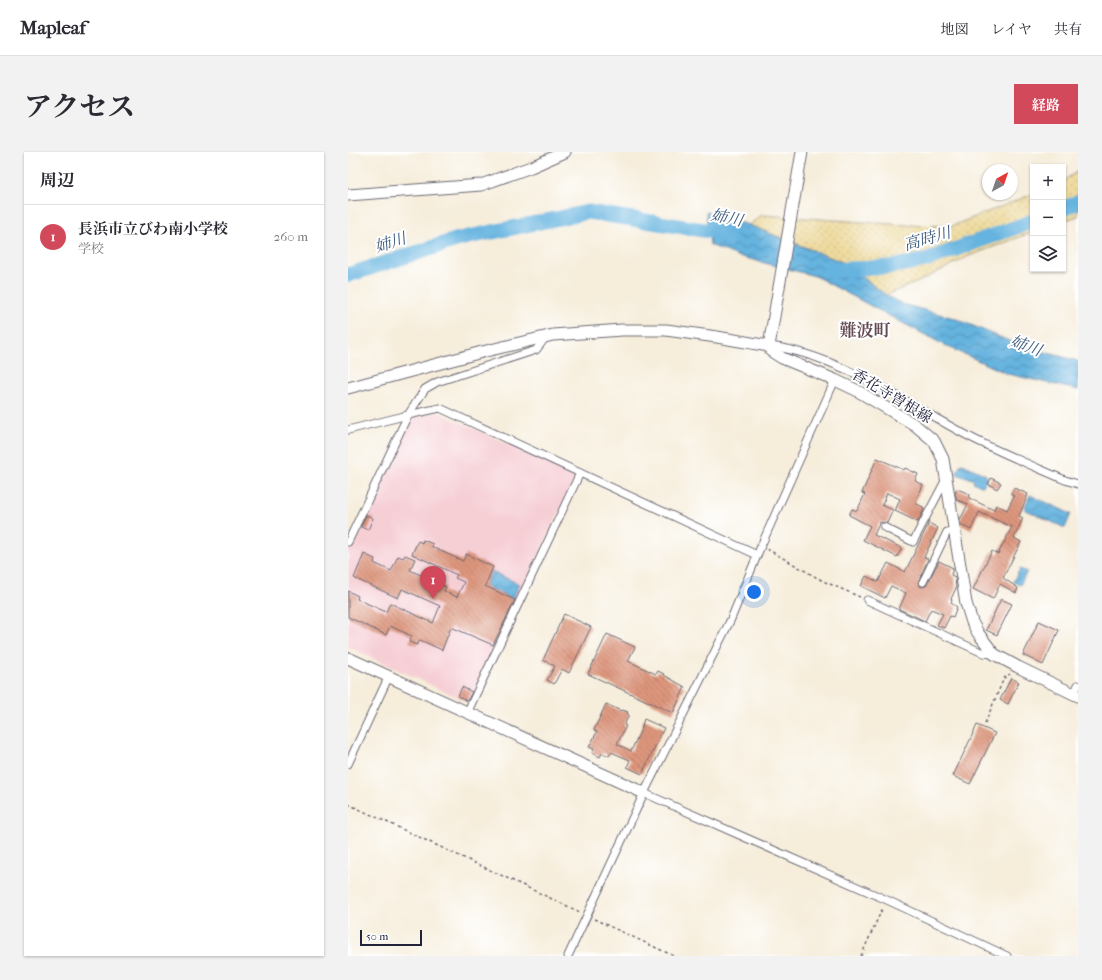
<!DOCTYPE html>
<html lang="ja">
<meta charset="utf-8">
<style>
body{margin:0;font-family:"IM FELL French Canon","Noto Serif JP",serif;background:#f2f2f3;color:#2b2b33}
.controls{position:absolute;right:12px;top:12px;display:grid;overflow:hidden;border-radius:0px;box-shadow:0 1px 3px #0004}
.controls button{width:36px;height:36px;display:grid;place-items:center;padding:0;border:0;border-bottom:1px solid #e1e1e2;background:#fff;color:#2b2b33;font:20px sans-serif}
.compass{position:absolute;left:634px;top:12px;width:36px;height:36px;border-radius:50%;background:#fff;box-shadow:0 1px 3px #0004;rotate:40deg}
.scale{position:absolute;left:12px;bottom:10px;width:62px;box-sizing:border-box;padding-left:4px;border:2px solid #22223b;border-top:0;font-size:11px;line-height:14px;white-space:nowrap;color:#22223b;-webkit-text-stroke:3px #fff;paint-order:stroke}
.you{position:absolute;left:406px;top:440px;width:14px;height:14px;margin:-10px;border:3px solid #fff;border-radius:50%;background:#1a73e8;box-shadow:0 0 0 6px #1a73e833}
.badge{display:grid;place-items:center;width:26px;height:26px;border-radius:50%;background:#d1495b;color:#fff;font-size:13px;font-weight:700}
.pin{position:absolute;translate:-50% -33px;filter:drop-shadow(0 1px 2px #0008)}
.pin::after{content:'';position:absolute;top:21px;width:14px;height:12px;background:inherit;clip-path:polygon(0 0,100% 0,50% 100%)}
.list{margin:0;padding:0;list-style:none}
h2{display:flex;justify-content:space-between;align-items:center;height:52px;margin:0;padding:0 16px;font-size:17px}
h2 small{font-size:13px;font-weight:400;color:#7c7c81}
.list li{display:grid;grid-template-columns:26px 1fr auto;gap:12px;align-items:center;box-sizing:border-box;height:64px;padding:0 16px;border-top:1px solid #e1e1e2}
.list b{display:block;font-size:15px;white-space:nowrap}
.list p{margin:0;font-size:13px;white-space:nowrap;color:#7c7c81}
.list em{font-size:13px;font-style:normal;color:#7c7c81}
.icon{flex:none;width:22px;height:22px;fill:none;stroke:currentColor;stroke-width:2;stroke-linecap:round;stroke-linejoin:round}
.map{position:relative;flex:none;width:730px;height:804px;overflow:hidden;border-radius:0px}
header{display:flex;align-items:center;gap:24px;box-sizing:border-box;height:56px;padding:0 20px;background:#fff;border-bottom:1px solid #e1e1e2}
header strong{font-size:19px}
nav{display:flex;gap:22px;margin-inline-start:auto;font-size:14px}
.intro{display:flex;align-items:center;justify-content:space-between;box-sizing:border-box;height:96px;padding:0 24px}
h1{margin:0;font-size:28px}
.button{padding:10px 18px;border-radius:0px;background:#d1495b;color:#fff;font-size:14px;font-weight:700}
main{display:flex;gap:24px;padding:0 24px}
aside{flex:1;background:#fff;border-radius:0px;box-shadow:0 1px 3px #0004}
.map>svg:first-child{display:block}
.built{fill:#f6cfd5}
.sand{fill:url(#sand-dots);stroke:#887e6c}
.water{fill:url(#water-waves);stroke:#446a8d}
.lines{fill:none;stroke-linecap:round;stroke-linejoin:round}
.river{stroke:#65b3df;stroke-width:15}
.building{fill:url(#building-back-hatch)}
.street-casing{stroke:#6c6973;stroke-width:9}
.secondary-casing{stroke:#6c6973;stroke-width:13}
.path{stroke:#6c6973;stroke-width:1.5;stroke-dasharray:3 3;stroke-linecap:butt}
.street{stroke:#fff;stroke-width:7}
.secondary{stroke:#fff;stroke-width:11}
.labels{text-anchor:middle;stroke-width:4;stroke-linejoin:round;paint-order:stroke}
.street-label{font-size:15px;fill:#22223b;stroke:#fff}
.water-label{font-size:16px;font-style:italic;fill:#3d5c7d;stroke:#fff}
.quarter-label{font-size:17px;font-weight:bold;fill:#644b52;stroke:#fff}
</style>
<header>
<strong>Mapleaf</strong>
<nav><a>地図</a><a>レイヤ</a><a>共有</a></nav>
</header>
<div class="intro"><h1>アクセス</h1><a class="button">経路</a></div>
<main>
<aside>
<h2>周辺<small></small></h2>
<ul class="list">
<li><span class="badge">1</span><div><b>長浜市立びわ南小学校</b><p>学校</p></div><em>260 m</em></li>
</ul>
</aside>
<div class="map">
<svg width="730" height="804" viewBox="0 0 730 804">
<defs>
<pattern id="sand-dots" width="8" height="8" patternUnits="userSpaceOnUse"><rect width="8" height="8" fill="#eeda9e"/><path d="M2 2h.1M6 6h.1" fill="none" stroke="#ccbb89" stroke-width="1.8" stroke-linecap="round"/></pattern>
<pattern id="water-waves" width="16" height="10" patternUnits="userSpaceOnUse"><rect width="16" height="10" fill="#65b3df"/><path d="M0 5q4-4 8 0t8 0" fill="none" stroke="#5391b6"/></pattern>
<pattern id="building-back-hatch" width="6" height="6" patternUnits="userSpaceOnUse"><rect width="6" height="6" fill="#de967d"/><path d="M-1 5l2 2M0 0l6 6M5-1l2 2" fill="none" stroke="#b47a68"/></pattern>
</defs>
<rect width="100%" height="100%" fill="#fff"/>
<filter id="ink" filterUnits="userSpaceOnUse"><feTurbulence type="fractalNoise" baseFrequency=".025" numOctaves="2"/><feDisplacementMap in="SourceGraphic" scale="8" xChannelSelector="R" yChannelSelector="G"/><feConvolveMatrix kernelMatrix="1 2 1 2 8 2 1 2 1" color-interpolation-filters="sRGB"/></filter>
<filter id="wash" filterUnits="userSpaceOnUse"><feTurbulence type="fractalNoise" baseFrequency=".012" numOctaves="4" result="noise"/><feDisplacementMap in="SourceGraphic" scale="16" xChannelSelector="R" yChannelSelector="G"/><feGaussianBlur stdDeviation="0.9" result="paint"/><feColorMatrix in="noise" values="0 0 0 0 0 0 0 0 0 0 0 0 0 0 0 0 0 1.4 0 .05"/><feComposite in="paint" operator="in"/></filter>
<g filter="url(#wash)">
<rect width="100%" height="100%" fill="#f6edda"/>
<path class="built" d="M 90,260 L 226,321 L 227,326 L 122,551 L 0,495 L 0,398 L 62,266 Z"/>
<g class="sand">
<path d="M 730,19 L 730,64 L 715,69 L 715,29 Z"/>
<path d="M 685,42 L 685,80 L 621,104 L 572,129 L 538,143 L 494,110 L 401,73 L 414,63 L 558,73 L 604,74 Z"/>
</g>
<g class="water">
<path d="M 358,60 L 401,73 L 494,110 L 538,143 L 554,152 L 606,166 L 671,193 L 730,209 L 730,238 L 660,222 L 596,193 L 467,124 L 390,104 L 362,93 Z"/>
<path d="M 615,312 L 638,323 L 639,326 L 635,334 L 633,334 L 625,330 L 626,328 L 617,324 L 616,325 L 609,322 L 609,320 L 612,313 Z"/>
<path d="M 682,343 L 723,362 L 717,376 L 676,357 Z"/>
<path d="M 672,417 L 679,420 L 672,433 L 665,430 Z"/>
<path d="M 143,419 L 171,432 L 165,447 L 137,434 Z"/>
</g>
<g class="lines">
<g class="river">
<path d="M 715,57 L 730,50"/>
<path d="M 482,118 L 542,115 L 578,108 L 685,69"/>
<path d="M 0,123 L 111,87 L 240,60 L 381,82"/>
</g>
</g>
<g id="blocks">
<g class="building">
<path d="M 529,306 L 556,318 L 557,316 L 570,322 L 567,329 L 575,333 L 567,351 L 575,355 L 574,356 L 576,357 L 570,370 L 547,359 L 552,347 L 539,341 L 534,353 L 545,358 L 539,371 L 532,370 L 526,383 L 554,396 L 549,405 L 515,388 L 522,374 L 501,363 L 504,357 L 509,359 L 517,342 L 514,341 Z"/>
<path d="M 643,326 L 653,331 L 649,337 L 640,332 Z"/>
<path d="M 666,336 L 680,342 L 671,364 L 675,366 L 666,386 L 673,390 L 655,426 L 670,436 L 668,441 L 652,432 L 645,447 L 625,437 L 644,399 L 650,402 L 664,375 L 631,360 L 623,378 L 613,373 L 612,368 L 620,352 L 609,348 L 607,341 L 609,337 L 622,342 L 621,346 L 646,358 L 648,353 L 659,358 L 666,344 L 663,342 Z"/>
<path d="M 18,363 L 25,366 L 20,378 L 13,375 Z"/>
<path d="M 581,371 L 590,376 L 576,405 L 580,407 L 570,431 L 573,435 L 578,434 L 591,409 L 605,416 L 603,423 L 607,425 L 608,436 L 603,447 L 604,448 L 603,451 L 609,455 L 605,465 L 602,464 L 596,476 L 589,473 L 595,462 L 583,457 L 577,469 L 551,457 L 558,441 L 543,434 L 537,446 L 513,434 L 518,424 L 530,430 L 540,411 L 557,420 Z"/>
<path d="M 75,388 L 85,392 L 84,395 L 115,409 L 118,402 L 145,415 L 137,434 L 167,448 L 145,493 L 103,475 L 94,498 L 72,488 L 69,493 L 61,490 L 64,484 L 42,474 L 38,483 L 0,465 L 0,439 L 10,444 L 9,447 L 38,460 L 42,451 L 85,471 L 92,454 L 54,437 L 50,446 L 6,426 L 16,402 L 27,407 L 26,411 L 43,419 L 50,404 L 55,406 L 57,403 L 67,407 L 62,418 L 98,435 L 96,439 L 109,445 L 116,430 L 107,426 L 109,423 L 64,402 L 70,389 L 74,391 Z"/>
<path d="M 653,447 L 664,452 L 649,483 L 638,478 Z"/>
<path d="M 216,462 L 243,475 L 221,521 L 214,517 L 206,532 L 199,528 L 207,514 L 195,508 Z"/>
<path d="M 691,469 L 711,478 L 695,513 L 675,503 Z"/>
<path d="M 259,482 L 287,495 L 280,509 L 308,522 L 310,519 L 316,522 L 316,523 L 337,535 L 325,561 L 240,522 Z"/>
<path d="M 663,526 L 671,530 L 660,552 L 652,548 Z"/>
<path d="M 114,535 L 124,540 L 119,549 L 110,544 Z"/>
<path d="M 258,552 L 273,559 L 274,558 L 280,560 L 279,562 L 281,563 L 276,573 L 278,574 L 269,592 L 283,599 L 295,573 L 294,573 L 296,567 L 316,576 L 294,622 L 279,615 L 282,608 L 263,600 L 261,604 L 254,601 L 252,605 L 244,601 L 246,597 L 241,595 L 249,580 L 246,578 Z"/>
<path d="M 629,573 L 647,581 L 622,632 L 605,624 Z"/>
</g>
</g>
</g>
<g filter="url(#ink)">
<use href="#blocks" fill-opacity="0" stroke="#6c6973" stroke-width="1"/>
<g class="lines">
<defs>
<g id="street">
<path d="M 421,194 C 490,202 561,253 622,285 C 653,301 685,314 717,328 L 730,332"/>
<path d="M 0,278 L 60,263 L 77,237 L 89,230 L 188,198 L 198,185"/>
<path d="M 536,375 L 565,390 L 598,327"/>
<path d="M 0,390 L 60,263 L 92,256 L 409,403"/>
<path d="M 575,430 L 599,380 L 606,378"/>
<path d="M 519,448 L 635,501 L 646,502"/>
<path d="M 726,542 L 730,533"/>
<path d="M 120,559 L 232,321"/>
<path d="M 0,612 L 41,524"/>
<path d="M 296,641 L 539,748 L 659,804"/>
<path d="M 220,804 L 296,641 L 383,467 L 413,394 L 487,228"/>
</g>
<g id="secondary">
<path d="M 454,0 L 421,194 L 423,199 L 434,206 L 487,228 L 508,238 L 567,273 L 586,289 L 595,307 L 618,451 L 624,470 L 630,481 L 646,502 L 670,515 L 730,544"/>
<path d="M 0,43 L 133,33 L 183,15 L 217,0"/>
<path d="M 0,236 L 134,200 L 205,183 L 274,178 L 318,178 L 369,185 L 421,194"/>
<path d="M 0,506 L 296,641"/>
</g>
</defs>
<use href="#street" class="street-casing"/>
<use href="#secondary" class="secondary-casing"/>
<g class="path">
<path d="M 419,397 L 475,429 L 512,445"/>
<path d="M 637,571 L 656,526 L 662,522"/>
<path d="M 0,652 L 232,760"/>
<path d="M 246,767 L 326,804"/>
<path d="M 513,804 L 535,755"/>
</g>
<use href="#street" class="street"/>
<use href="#secondary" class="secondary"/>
</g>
</g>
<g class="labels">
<g class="street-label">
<text transform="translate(544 244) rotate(31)" y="5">香花寺曽根線</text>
</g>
<g class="water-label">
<text transform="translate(379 65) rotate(12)" y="6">姉川</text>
<text transform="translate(579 86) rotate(-16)" y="6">高時川</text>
<text transform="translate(42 90) rotate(-18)" y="6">姉川</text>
<text transform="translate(678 193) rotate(20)" y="6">姉川</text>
</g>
<g class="quarter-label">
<text x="517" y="184">難波町</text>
</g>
</g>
</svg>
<div class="controls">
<button>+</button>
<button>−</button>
<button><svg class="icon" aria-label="layers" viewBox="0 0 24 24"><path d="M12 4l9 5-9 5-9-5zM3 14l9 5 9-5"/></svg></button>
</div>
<svg class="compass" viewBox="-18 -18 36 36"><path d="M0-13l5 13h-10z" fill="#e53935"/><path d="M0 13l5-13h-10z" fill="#7c7c81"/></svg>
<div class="scale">50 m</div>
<div class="you"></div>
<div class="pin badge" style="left:85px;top:447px">1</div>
</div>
</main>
